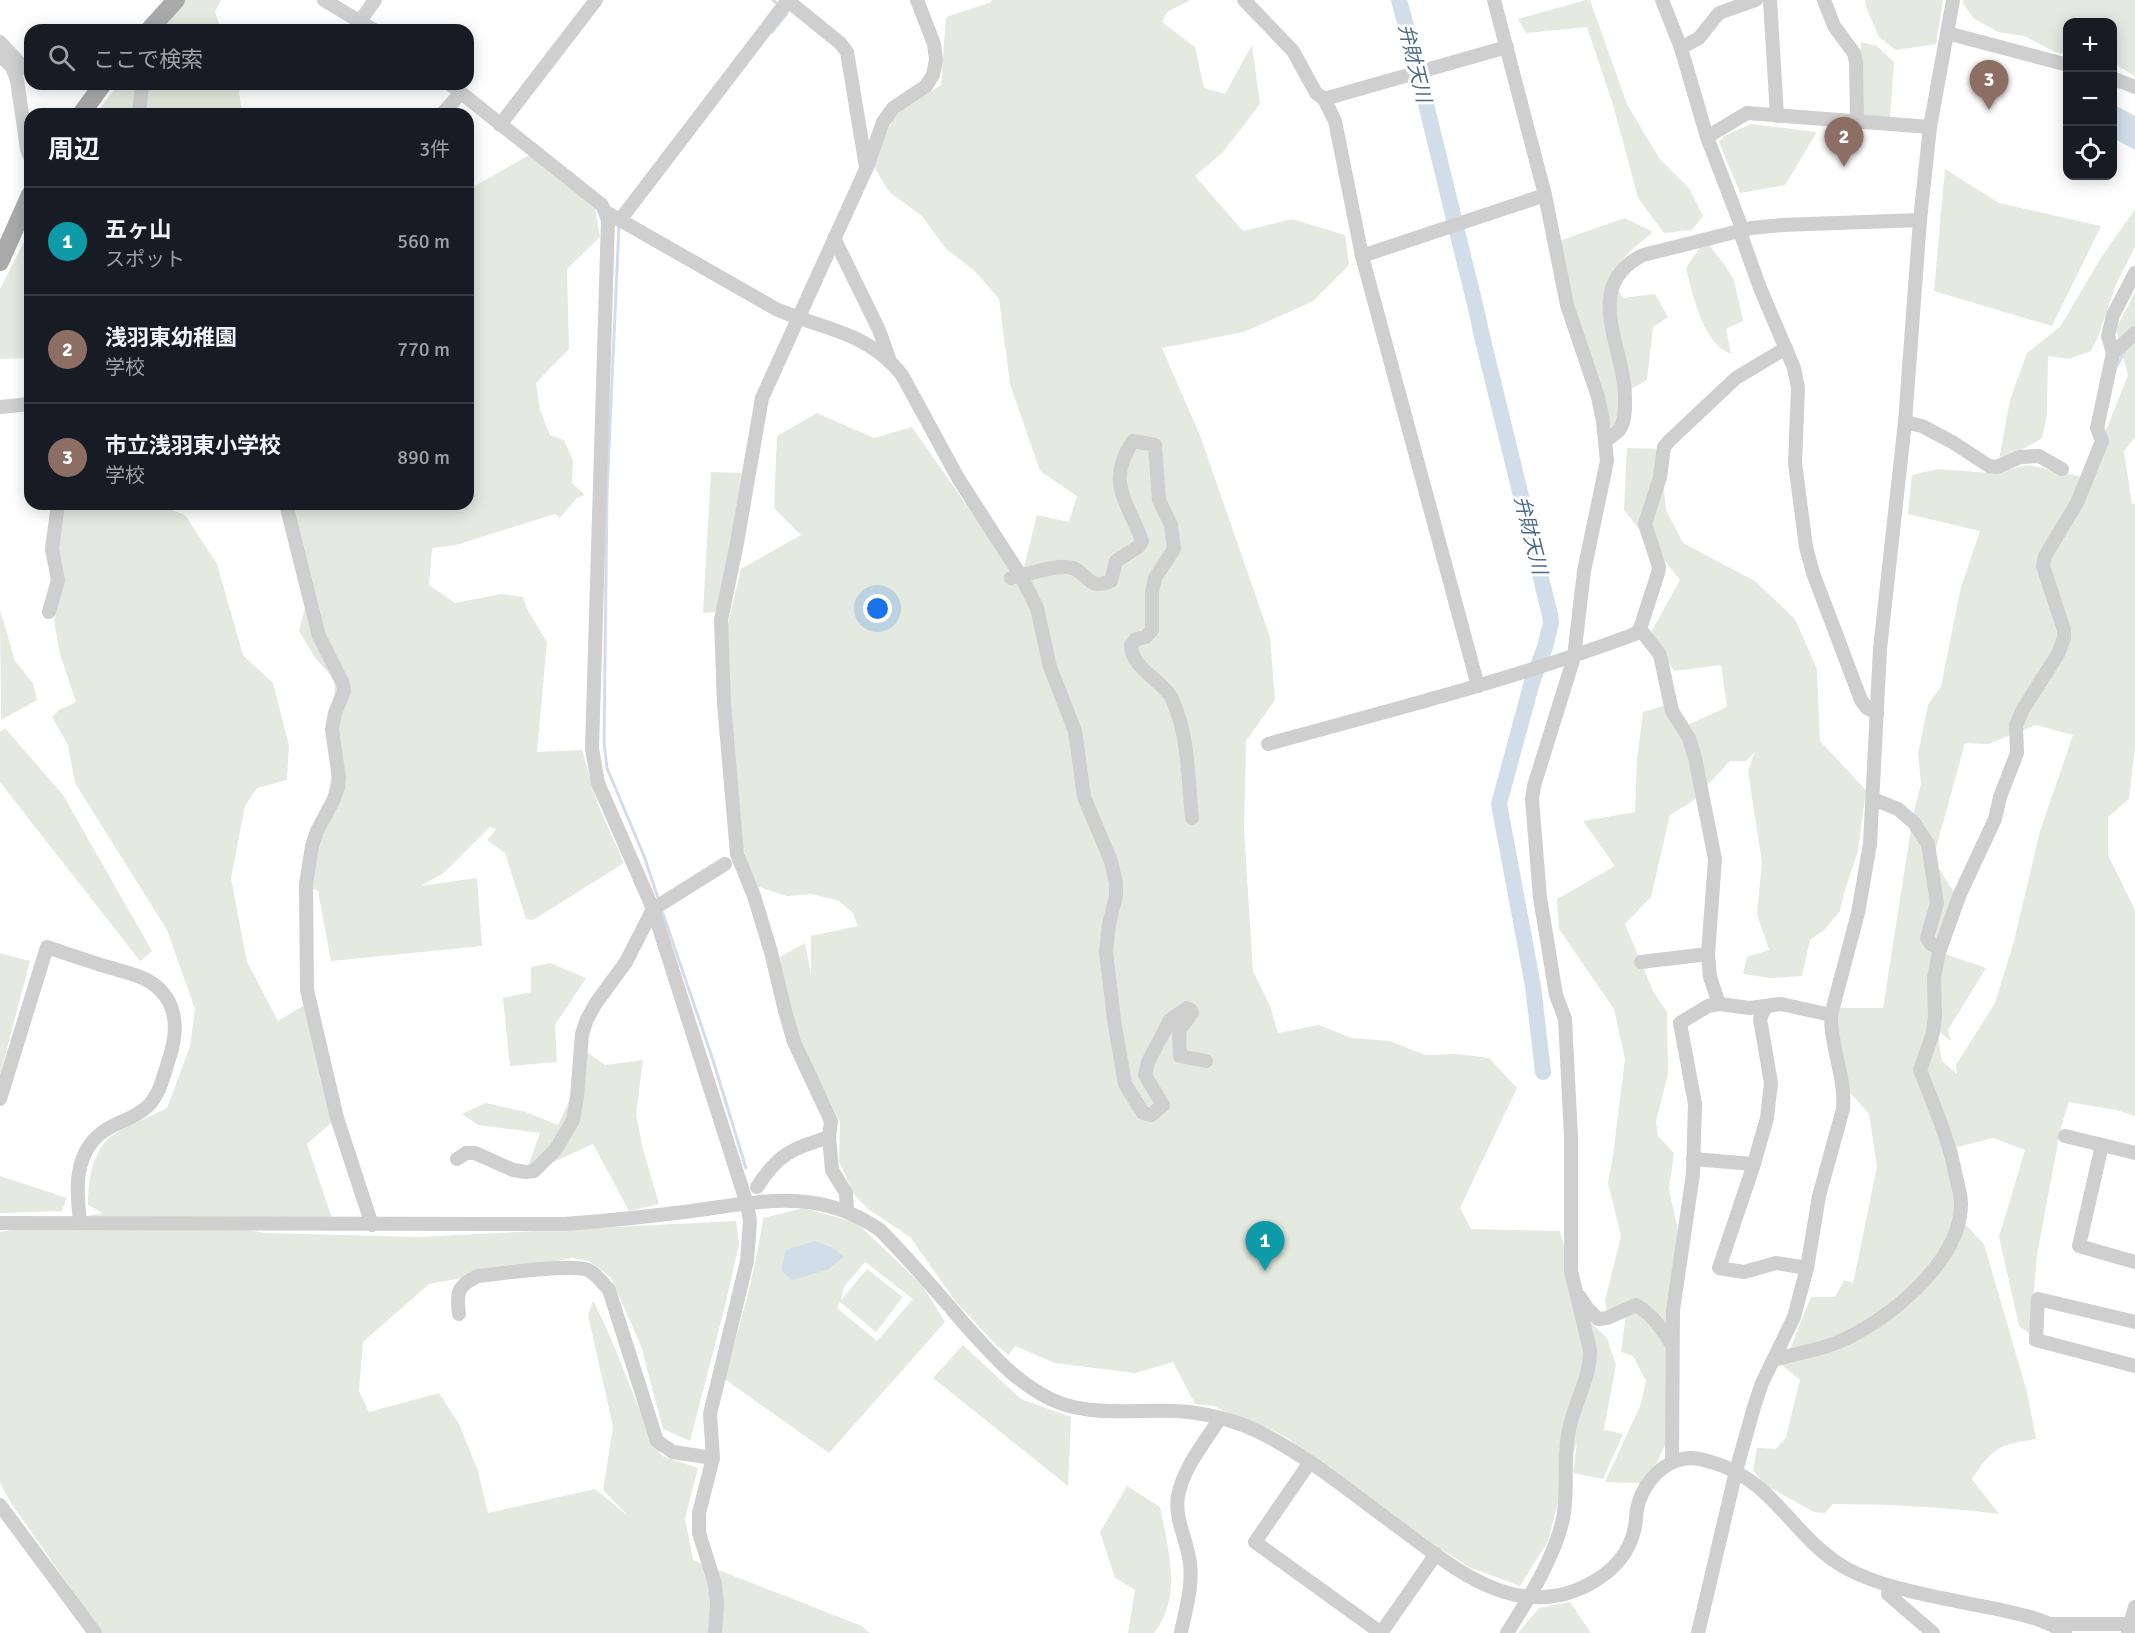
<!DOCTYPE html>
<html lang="ja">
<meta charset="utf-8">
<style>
body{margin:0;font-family:Signika,"Noto Sans JP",sans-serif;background:#20242c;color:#f1f3f6}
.controls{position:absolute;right:18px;top:18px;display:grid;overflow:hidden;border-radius:12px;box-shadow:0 3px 15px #0003}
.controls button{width:54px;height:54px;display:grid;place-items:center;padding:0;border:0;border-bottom:2px solid #363941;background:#171b24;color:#f1f3f6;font:30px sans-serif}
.you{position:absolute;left:878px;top:609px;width:21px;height:21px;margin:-15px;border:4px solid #fff;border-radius:50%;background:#1a73e8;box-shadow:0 0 0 9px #1a73e833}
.badge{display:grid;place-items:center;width:39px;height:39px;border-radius:50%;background:#d93025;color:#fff;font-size:20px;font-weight:700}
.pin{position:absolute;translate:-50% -50px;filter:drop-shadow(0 2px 3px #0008)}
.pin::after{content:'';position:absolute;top:32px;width:21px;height:18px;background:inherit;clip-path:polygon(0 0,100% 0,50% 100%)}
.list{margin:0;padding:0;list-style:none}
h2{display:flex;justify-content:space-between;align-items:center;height:78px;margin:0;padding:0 24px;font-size:26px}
h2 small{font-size:20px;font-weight:400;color:#9ea1a6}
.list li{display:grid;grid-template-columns:39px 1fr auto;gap:18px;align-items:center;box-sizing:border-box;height:108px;padding:0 24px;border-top:2px solid #363941}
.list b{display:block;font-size:22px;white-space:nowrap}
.list p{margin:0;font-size:20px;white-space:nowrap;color:#9ea1a6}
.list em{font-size:20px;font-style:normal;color:#9ea1a6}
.icon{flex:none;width:33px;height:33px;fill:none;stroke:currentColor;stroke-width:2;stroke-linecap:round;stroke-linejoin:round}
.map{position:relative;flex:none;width:2135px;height:1633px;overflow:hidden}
.search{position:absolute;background:#171b24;box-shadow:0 3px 15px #0003;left:24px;top:24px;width:450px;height:66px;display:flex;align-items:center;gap:15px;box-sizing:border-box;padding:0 21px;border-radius:18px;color:#9ea1a6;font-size:22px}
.panel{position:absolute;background:#171b24;box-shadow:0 3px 15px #0003;left:24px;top:108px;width:450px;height:402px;border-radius:18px}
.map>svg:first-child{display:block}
.green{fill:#e4eadf;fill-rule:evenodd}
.water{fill:#d1deea}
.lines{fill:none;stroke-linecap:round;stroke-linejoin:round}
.stream{stroke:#d1deea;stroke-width:3}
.river{stroke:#d1deea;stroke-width:16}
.minor{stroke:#cfcfcf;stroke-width:14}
.major{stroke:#aaa;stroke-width:18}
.labels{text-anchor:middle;stroke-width:6;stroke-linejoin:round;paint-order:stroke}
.water-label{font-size:20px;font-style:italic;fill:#496c8b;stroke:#fff}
</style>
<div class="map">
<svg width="2135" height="1633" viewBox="0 0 2135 1633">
<rect width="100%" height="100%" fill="#fff"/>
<g class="green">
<path d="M 184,0 L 221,0 L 215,12 L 221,30 L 161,30 L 174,9 Z"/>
<path d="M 993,0 L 1190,0 L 1167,12 L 1162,22 L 1195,47 L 1204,88 L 1225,94 L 1252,45 L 1260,104 L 1223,152 L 1195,176 L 1243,231 L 1292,219 L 1345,235 L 1349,265 L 1312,302 L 1244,332 L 1162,348 L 1201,438 L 1270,637 L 1275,700 L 1246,741 L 1244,830 L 1253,971 L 1270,1006 L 1278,1033 L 1319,1025 L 1352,1038 L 1390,1041 L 1425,1055 L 1457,1054 L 1489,1058 L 1517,1088 L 1460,1208 L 1471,1229 L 1560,1231 L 1582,1314 L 1607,1338 L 1616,1365 L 1604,1429 L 1601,1429 L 1623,1434 L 1603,1479 L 1573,1473 L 1577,1443 L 1566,1472 L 1548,1541 L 1520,1586 L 1471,1568 L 1436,1546 L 1287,1438 L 1272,1430 L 1244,1421 L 1214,1406 L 1195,1404 L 1173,1362 L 1135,1373 L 1055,1363 L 1015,1346 L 1009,1355 L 996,1345 L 956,1302 L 910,1237 L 868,1209 L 855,1196 L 839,1162 L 840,1122 L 785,1011 L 780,957 L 805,943 L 811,975 L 811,936 L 858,926 L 853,913 L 839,901 L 812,894 L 787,896 L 756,886 L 743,848 L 733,766 L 727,628 L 741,569 L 801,535 L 774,508 L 777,436 L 817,413 L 874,438 L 912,427 L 970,510 L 1019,573 L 1023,571 L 1037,515 L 1069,522 L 1077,496 L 1040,471 L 1010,384 L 999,299 L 975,271 L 946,249 L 922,216 L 889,192 L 873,165 L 895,113 L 941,85 L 946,17 L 989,3 Z"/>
<path d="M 1586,0 L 1590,0 L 1627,104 L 1659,158 L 1689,188 L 1703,216 L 1692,230 L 1664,233 L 1638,198 L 1613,105 L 1587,27 L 1526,33 L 1518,19 Z"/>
<path d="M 1865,0 L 1943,0 L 1936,44 L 1896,50 L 1879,37 L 1866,7 Z"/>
<path d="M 1963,0 L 2135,0 L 2135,76 L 2113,63 L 2112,22 L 2068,22 L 2067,55 L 2055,52 L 2024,36 L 1998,32 L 1973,18 L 1963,3 Z"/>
<path d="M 1861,42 L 1877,46 L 1894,62 L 1890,119 L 1861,116 Z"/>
<path d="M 118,84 L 136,84 L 133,114 L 96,114 Z"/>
<path d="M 146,84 L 238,84 L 242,114 L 151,114 L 145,107 Z"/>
<path d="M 1751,124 L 1817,132 L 1785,185 L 1740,193 L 1719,142 L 1724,136 Z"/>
<path d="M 529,155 L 595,208 L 600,237 L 567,269 L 569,349 L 536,383 L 540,410 L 550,435 L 564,440 L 573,461 L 572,483 L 585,495 L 577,498 L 560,518 L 555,514 L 456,545 L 432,548 L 429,585 L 455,603 L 501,594 L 523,597 L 527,609 L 547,642 L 537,752 L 582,750 L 598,805 L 624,863 L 533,920 L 526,919 L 505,853 L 487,840 L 496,829 L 490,827 L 444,873 L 420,886 L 477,878 L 482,946 L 331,961 L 318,891 L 306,884 L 321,836 L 335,754 L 333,737 L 335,680 L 315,658 L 299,631 L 305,607 L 291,504 L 468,504 L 468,190 Z"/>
<path d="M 1945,169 L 1999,203 L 2101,226 L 2052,326 L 1934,291 Z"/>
<path d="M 2135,209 L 2135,247 L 2116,284 L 2098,337 L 2091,351 L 2069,359 L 2048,356 L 2047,414 L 2042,438 L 1998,464 L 2010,400 L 2027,353 L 2060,327 L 2102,256 Z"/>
<path d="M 1625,218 L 1653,232 L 1629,252 L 1610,275 L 1623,298 L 1655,294 L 1668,317 L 1653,327 L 1647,380 L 1631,389 L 1622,424 L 1614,434 L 1566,298 L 1556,242 Z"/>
<path d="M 30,230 L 30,358 L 0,359 L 0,289 Z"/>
<path d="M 1705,240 L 1724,264 L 1734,280 L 1743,321 L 1726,329 L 1731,354 C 1702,343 1693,295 1686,268 Z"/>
<path d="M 2135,292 L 2135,437 L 2124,451 L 2132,504 L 2135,504 L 2135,746 L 2129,799 L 2108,817 L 2108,855 L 2135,910 L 2135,1116 L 2116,1110 L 2069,1102 L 2061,1127 L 2037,1255 L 2030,1334 L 2019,1326 L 1999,1237 L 2025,1150 L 1993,1138 L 1957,1147 L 1967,1203 L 1963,1222 L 1984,1244 L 2027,1392 L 2036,1439 C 1998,1446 1994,1446 1972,1479 L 1999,1514 C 1944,1507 1889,1504 1833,1504 L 1825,1513 L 1814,1512 L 1765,1485 L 1753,1470 L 1757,1448 L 1776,1449 L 1786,1437 L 1800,1380 L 1783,1366 L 1811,1297 L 1835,1297 L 1844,1280 L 1853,1283 L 1877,1167 L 1869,1114 L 1846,1088 L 1835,1034 L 1838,1008 L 1883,1008 L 1913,816 L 1921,783 L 1918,754 L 1928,705 L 1941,686 L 1961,587 L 1980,531 L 1908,514 L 1912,475 L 1938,469 L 1990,473 L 2029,465 L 2087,478 L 2128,375 L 2116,329 ZM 2036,725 L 2073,735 L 2040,831 L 2014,941 L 1995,1003 L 1956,1065 L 1957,1074 L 1942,1061 L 1937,1030 L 1951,1041 L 1948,1030 L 1986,968 L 1939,952 L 1955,894 L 1933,859 L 1965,743 L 1988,744 Z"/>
<path d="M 1627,448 L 1660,449 L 1666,510 L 1683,543 L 1755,581 L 1795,619 L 1817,669 L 1820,741 L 1866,790 L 1858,851 L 1844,893 L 1840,911 L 1825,929 L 1810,940 L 1802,976 L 1770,978 L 1743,974 L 1747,957 L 1769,950 L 1757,914 L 1762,862 L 1748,772 L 1753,756 L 1757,750 L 1746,761 L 1730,761 L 1693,801 L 1670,815 L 1651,897 L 1625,924 L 1653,991 L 1667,1012 L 1668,1074 L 1656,1122 L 1658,1136 L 1674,1153 L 1669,1189 L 1679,1236 L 1666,1343 L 1667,1441 L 1655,1466 L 1641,1483 L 1605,1482 L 1640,1406 L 1646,1381 L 1633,1356 L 1621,1352 L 1626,1314 L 1607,1311 L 1605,1301 L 1621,1236 L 1608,1183 L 1613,1155 L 1625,1059 L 1614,1009 L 1559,929 L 1557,899 L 1615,866 L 1583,821 L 1635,812 L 1637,760 L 1643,712 L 1666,705 L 1687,725 L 1727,707 L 1721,665 L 1674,671 L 1651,632 L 1680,580 L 1624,510 Z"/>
<path d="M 711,472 L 742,473 L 719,612 L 703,613 Z"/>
<path d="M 63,504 L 157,504 L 185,515 L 217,564 L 243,655 L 273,683 L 289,745 L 287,780 L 257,788 L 245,806 L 231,878 L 247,962 L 278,1021 L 306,1004 L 331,1123 L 307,1144 L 334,1224 L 220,1225 L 265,1233 L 419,1237 L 736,1221 L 739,1244 L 725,1306 L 690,1441 L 663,1429 L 641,1346 L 611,1278 L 589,1261 L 573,1258 L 429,1284 L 363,1342 L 359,1391 L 369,1412 L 439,1393 L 459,1424 L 478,1471 L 488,1513 L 595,1489 L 628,1516 L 603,1490 L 613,1427 L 588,1315 L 593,1301 C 620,1351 634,1407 662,1456 L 698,1468 L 685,1518 L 693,1560 L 862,1626 L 870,1633 L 99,1633 L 74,1593 L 11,1503 L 0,1483 L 0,1232 L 103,1213 L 88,1205 C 88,1183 91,1156 108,1139 C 118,1129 152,1116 167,1108 L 190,1046 L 195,1009 L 167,930 L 75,783 L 68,745 L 52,717 L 59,710 L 76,702 L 60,654 L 54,621 L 63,583 L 56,547 Z"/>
<path d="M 0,610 L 15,661 L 33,683 L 37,700 L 1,720 Z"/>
<path d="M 5,728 L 63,795 L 152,951 L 140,961 L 0,782 L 0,732 Z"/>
<path d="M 0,953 L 30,961 L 0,1075 Z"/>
<path d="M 550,963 L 586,978 L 555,1025 L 557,1062 L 510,1066 L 503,998 L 531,992 L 531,967 Z"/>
<path d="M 581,1048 L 605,1065 L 643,1060 L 636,1115 L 644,1153 L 659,1204 L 629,1211 L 593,1144 L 534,1171 L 526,1172 L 540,1133 L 478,1125 L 462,1114 L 486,1103 L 526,1112 L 558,1125 L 578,1082 Z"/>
<path d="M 0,1176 L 67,1198 L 62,1211 L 0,1213 Z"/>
<path d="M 804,1208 L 857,1223 L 922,1285 L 945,1322 L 829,1453 L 723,1378 C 741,1326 755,1273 763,1218 ZM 865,1262 L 913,1299 L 877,1341 L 837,1308 L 840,1302 L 876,1332 L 903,1297 L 867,1269 L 841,1300 L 844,1287 Z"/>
<path d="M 963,1345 L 1021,1399 L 1071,1417 L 1068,1486 L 933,1378 Z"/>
<path d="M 1127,1486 L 1160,1507 C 1168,1548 1183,1597 1154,1633 L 1128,1633 L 1135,1590 L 1115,1578 L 1100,1532 Z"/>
<path d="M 1570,1602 L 1591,1633 L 1518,1633 L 1539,1608 Z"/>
</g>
<g class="water">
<path d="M 2113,104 L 2135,116 L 2135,150 L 2113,138 Z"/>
<path d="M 815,1241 L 835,1249 L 844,1257 L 827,1270 L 792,1280 L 781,1270 L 786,1250 Z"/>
</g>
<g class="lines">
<g class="stream">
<path d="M 773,0 L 780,6"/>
<path d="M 772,32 L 788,12 L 785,10"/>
<path d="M 619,225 L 607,491 L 604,742 L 607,768 L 644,856 L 659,901"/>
<path d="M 2117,366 L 2125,350"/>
<path d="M 661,908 L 712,1057 L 746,1168"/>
</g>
<path class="river" d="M 1399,0 C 1421,79 1439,159 1459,239 C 1466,270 1475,300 1481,332 L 1550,615 L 1551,623 L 1545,647 L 1532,682 L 1499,804 L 1533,986 L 1543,1072"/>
<g class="minor">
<path d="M 324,0 L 374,30"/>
<path d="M 787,0 L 840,43 L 847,52 L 866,167"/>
<path d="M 1244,0 L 1293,51 L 1316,93 L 1324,99 L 1335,121 L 1362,256 L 1478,686"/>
<path d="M 1494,0 L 1545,195 L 1567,305 L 1598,397 L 1603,421 L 1607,461 L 1584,571 L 1574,657 L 1534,786 L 1532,799 L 1540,898 L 1546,934 L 1556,995 L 1565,1019 L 1571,1137 L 1571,1271 L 1590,1350 C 1591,1377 1574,1403 1569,1430 C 1563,1457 1568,1485 1564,1513 C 1558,1552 1528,1600 1507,1633"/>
<path d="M 1662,0 L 1681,48 L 1707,137 L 1743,231"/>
<path d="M 1770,0 L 1777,116"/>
<path d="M 1824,0 L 1834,26 L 1854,53 L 1856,62 L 1857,121"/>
<path d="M 360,21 L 375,0"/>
<path d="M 1947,33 L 2068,65"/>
<path d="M 0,42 L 24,68 L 30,67"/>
<path d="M 1681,48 L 1699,38 L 1719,13 L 1756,0"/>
<path d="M 0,55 L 12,67 L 17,80 L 27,149 L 30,157"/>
<path d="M 2112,78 L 2135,87"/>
<path d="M 450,84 L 602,205 L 608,220 L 592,748 L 598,783 L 653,909 L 747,1204 L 750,1221 L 747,1261 L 710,1414 L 713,1458 L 699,1513 L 699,1533 L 715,1584 L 717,1604 L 715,1633"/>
<path d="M 1324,99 L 1507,47"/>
<path d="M 139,114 L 142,84"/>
<path d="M 442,114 L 461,93"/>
<path d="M 500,125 L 596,0"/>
<path d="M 1707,137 L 1747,113 L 1930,127"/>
<path d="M 606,212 L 776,309 C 824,330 867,331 902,375 L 958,478 L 1021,576 L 1037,608 L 1050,667 L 1075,731 L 1084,797 L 1111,861 L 1116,883 L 1116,896 L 1109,924 L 1106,952 L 1114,1020 L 1125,1084 L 1143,1113 L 1151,1115 L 1163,1105 L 1145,1075 L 1148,1062 L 1170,1020 L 1187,1008 L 1191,1010 L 1192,1013 L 1179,1031 L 1180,1056 L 1206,1061"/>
<path d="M 620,220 L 788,0"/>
<path d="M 1740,232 L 1760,288 L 1794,368 L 1798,388 L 1795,463 L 1806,547 L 1813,573 L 1861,700 L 1867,708 L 1877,713"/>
<path d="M 834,238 L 879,330 L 889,358"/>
<path d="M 1362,256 L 1545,195"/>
<path d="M 2113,353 L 2135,333"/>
<path d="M 0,407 L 30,404"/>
<path d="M 1905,422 L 1922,426 L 1954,443 L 1989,466 L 1997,467 L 2020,457 L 2039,456 L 2062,469"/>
<path d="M 1606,441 C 1610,437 1617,433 1620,429 C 1625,421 1625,410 1625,401 C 1627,350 1579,287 1643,255 L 1751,228 L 1782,225 L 1920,220"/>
<path d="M 286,504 L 319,636 L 343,684 L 344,691 L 335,713 L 332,729 L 339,778 L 338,787 L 334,799 L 317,831 L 312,846 L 306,884 L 307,990 L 337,1118 L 372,1225"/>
<path d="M 1011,578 C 1026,575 1059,563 1073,568 C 1088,574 1089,591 1111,581 L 1116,561 L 1138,547 L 1142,541 C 1128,501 1105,483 1133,441 L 1155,445 L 1159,500 L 1171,525 L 1174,549 L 1155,578 L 1152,592 L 1152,630 L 1146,637 L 1136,639 L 1131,645 C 1131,669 1163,680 1172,699 C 1189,735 1188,780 1192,818"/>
<path d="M 49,612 L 58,580 L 52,549 L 58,504"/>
<path d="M 1640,629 L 1660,655 L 1672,711 L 1689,738 L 1695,758 L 1715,859 L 1708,954 L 1710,977 L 1719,1004"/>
<path d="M 1268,744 C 1391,710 1515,679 1635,634 L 1640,629 L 1658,573 L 1659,567 L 1645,524 L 1660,477 L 1664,447 L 1669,441 L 1736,378 L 1786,348"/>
<path d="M 1873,799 L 1898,809 L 1914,823 L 1928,844 L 1937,903 L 1927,938 L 1931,944 L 1940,949"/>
<path d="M 1641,962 L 1708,954"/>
<path d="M 1766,1006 L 1760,1019 L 1771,1083 L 1767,1118 L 1753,1167 L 1719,1268 L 1744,1272 L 1776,1263 L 1807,1268"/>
<path d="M 0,1099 L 47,947 C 68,954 88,961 108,967 C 121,971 136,974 147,980 C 177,997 179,1027 170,1056 C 164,1073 161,1093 148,1106 C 128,1125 103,1121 86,1151 C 74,1174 78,1199 80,1223"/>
<path d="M 2065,1136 L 2135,1153"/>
<path d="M 829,1137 L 832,1170 L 846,1193 L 847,1211"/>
<path d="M 2102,1145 L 2079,1246 L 2135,1262"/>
<path d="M 457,1159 L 466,1153 L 475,1153 L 513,1170 L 526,1172 L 534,1171 L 556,1149 L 573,1120 L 577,1097 L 582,1034 L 587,1019 L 596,1003 L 626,962 L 653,909 L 725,864"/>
<path d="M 1693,1159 L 1753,1164"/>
<path d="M 757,1187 C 779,1153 792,1149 829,1137 L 831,1121 L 794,1042 L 785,1011 L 771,952 L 754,896 L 737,854 L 724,704 L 721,620 L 737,543 L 762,398 L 867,167 L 883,122 L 893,108 L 926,86 L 933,75 L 936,60 L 934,44 L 917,0"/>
<path d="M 0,1223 L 565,1224 C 605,1221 644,1217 684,1212 C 756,1203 816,1185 880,1230 C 911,1261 939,1294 967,1327 C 992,1354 1009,1375 1041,1394 C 1082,1419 1130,1409 1175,1411 C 1202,1412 1235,1420 1259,1432 C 1310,1457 1355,1496 1401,1529 C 1439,1557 1485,1596 1534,1597 C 1575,1599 1624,1573 1634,1531 C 1636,1524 1636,1516 1637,1509 C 1641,1489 1656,1468 1676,1461 C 1688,1456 1699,1458 1711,1462 C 1772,1479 1790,1532 1839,1564 C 1880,1590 1949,1599 1997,1609 C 2022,1615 2044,1618 2065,1633"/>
<path d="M 1580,1297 L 1587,1308 L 1598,1319 L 1607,1318 L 1636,1305 C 1653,1315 1662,1329 1672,1345"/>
<path d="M 459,1314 C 456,1292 458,1285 478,1276 C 499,1274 572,1263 588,1270 C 596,1274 603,1283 609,1290 L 657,1441 L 673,1452 L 713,1458"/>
<path d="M 2135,1322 L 2038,1299 L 2036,1340 L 2135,1366"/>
<path d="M 1774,1360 C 1793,1354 1818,1350 1836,1343 C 1885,1323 1961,1263 1961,1204 C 1961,1195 1958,1186 1956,1177 C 1949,1139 1934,1106 1920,1070 L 1933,1033 L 1935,1015 L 1934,978 L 1939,952 L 1960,894 L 1995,819 L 2000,797 L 2017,753 L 2016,725 L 2023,709 L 2058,654 L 2064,638 L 2064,630 L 2043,566 L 2045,556 L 2077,503 L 2102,441 L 2097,428 L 2113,353 L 2108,336 L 2113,315 L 2135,273"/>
<path d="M 1310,1462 L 1255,1542 L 1381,1633"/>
<path d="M 1672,1462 L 1673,1310 L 1693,1174 L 1695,1104 L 1680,1023 L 1708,1006 L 1719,1004 L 1750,1008 L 1781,1004 L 1831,1015"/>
<path d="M 0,1505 L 95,1633"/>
<path d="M 1891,1586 L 1888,1594 L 1933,1633"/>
<path d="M 2051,1624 L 2130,1624"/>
<path d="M 2128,1631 L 2135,1607"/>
<path d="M 1181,1633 C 1185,1611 1193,1587 1190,1564 C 1188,1541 1174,1520 1178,1496 C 1183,1468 1205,1442 1220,1418"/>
<path d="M 1381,1633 L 1436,1554"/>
<path d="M 1698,1633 L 1736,1471 L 1754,1407 L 1762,1383 L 1794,1317 L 1807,1268 L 1819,1196 L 1843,1109 C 1846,1077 1830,1047 1831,1015 L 1858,913 L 1870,844 L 1880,649 L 1905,422 L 1920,220 L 1930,127 L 1953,0"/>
</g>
<g class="major">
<path d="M 149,30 L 176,0"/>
<path d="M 81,114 L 103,84"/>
<path d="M 0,262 L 30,195"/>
</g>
</g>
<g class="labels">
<g class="water-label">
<text transform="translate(1415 63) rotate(76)" y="7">弁財天川</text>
<text transform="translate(1531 535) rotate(76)" y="7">弁財天川</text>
</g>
</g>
</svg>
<div class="controls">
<button>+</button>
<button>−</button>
<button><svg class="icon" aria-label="locate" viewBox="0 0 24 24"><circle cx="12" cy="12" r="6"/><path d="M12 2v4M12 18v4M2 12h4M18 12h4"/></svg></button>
</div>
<div class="you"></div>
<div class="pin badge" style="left:1265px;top:1271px;background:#0f9aa8">1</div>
<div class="pin badge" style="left:1844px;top:167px;background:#8d6e63">2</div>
<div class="pin badge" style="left:1989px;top:110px;background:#8d6e63">3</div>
<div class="search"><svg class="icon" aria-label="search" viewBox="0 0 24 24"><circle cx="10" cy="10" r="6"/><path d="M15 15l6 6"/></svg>ここで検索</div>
<section class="panel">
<h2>周辺<small>3件</small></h2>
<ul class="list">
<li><span class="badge" style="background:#0f9aa8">1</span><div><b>五ヶ山</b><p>スポット</p></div><em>560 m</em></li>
<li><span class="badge" style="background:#8d6e63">2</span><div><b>浅羽東幼稚園</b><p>学校</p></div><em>770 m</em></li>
<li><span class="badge" style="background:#8d6e63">3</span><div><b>市立浅羽東小学校</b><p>学校</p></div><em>890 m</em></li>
</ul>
</section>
</div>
